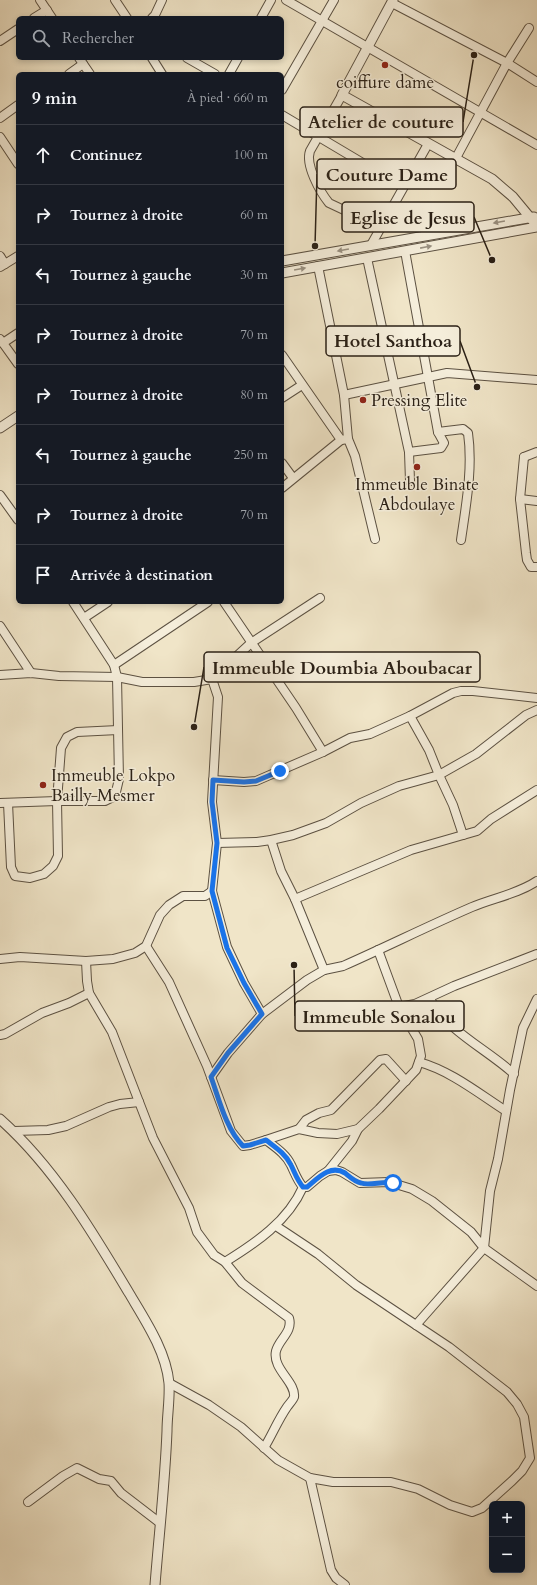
<!DOCTYPE html>
<html lang="fr">
<meta charset="utf-8">
<style>
body{margin:0;font-family:Cardo,serif;background:#20242c;color:#f1f3f6}
.controls{position:absolute;right:12px;bottom:12px;display:grid;overflow:hidden;border-radius:6px;box-shadow:0 2px 6px #0003}
.controls button{width:36px;height:36px;display:grid;place-items:center;padding:0;border:0;border-bottom:1px solid #363941;background:#171b24;color:#f1f3f6;font:20px sans-serif}
.stop{position:absolute;width:12px;height:12px;margin:-9px;border:3px solid #1a73e8;border-radius:50%;background:#fff}
.stop.end{background:#1a73e8;border-color:#fff;box-shadow:0 1px 4px #0008}
.list{margin:0;padding:0;list-style:none}
h2{display:flex;justify-content:space-between;align-items:center;height:52px;margin:0;padding:0 16px;font-size:17px}
h2 small{font-size:13px;font-weight:400;color:#9ea1a6}
.list li{display:grid;grid-template-columns:26px 1fr auto;gap:12px;align-items:center;box-sizing:border-box;height:60px;padding:0 16px;border-top:1px solid #363941}
.list b{display:block;font-size:15px;white-space:nowrap}
.list em{font-size:13px;font-style:normal;color:#9ea1a6}
.icon{flex:none;width:22px;height:22px;fill:none;stroke:currentColor;stroke-width:2;stroke-linecap:round;stroke-linejoin:round}
.map{position:relative;flex:none;width:537px;height:1585px;overflow:hidden}
.search{position:absolute;background:#171b24;box-shadow:0 2px 6px #0003;left:16px;top:16px;width:268px;height:44px;display:flex;align-items:center;gap:10px;box-sizing:border-box;padding:0 14px;border-radius:6px;color:#9ea1a6;font-size:15px}
.panel{position:absolute;background:#171b24;box-shadow:0 2px 6px #0003;left:16px;top:72px;width:268px;height:532px;border-radius:6px}
.map>svg:first-child{display:block}
.lines{fill:none;stroke-linecap:round;stroke-linejoin:round}
.minor-casing{stroke:#5c5142;stroke-width:10}
.tertiary-casing{stroke:#5c5142;stroke-width:11}
.minor{stroke:#f5eedb;stroke-width:8}
.tertiary{stroke:#f5eedb;stroke-width:9}
.oneway{fill:#9a9182}
.route{stroke:#1a73e8;stroke-width:5}
.poi-dot{fill:#8f2418;stroke:#f5eedb;stroke-width:1.5}
.labels{text-anchor:middle;stroke-width:3;stroke-linejoin:round;paint-order:stroke}
.poi-label{font-size:17px;fill:#2a2016;stroke:#f5eedb}
.leader{fill:none;stroke:#2a2016;stroke-width:1.5}
.callout-dot{fill:#2a2016;stroke:#f5eedb;stroke-width:1.5}
.callout{fill:#f5eedb;stroke:#2a2016;stroke-width:1.5}
.callout-label{font-size:18px;text-anchor:middle;font-weight:bold;fill:#2a2016}
</style>
<div class="map">
<svg width="537" height="1585" viewBox="0 0 537 1585">
<rect width="100%" height="100%" fill="#f0e5c8"/>
<filter id="stains"><feTurbulence type="fractalNoise" baseFrequency=".005" numOctaves="4"/><feColorMatrix values="0 0 0 0 .2 0 0 0 0 .09 0 0 0 0 .02 0 0 0 .5 -.17"/></filter>
<radialGradient id="worn" r=".72"><stop offset=".6" stop-color="#630" stop-opacity="0"/><stop offset="1" stop-color="#630" stop-opacity=".3"/></radialGradient>
<g class="lines">
<defs>
<g id="minor">
<path d="M 40,0 L 52,18"/>
<path d="M 115,0 L 127,18"/>
<path d="M 286,0 L 537,145"/>
<path d="M 392,3 L 507,63 L 537,82"/>
<path d="M 34,18 L 47,10"/>
<path d="M 152,18 L 155,15 L 162,0"/>
<path d="M 261,18 L 271,0"/>
<path d="M 0,41 L 18,29"/>
<path d="M 79,58 L 90,74"/>
<path d="M 152,58 L 162,74"/>
<path d="M 187,58 L 215,74"/>
<path d="M 69,74 L 83,64"/>
<path d="M 229,74 L 238,58"/>
<path d="M 282,90 L 334,0"/>
<path d="M 342,95 L 310,151 C 305,165 320,192 329,203 L 380,227"/>
<path d="M 282,115 L 403,187"/>
<path d="M 0,118 L 18,105"/>
<path d="M 0,137 L 18,164"/>
<path d="M 456,158 L 507,63 L 529,28"/>
<path d="M 371,245 L 428,144"/>
<path d="M 405,251 L 438,432 L 444,443 L 441,448 L 409,452"/>
<path d="M 0,256 L 5,264"/>
<path d="M 367,258 L 409,452 L 410,481"/>
<path d="M 318,266 L 344,395 L 348,439 L 355,456 L 375,539"/>
<path d="M 0,267 L 18,256"/>
<path d="M 0,339 L 18,364"/>
<path d="M 3,343 L 18,333"/>
<path d="M 282,355 L 341,440 L 348,439"/>
<path d="M 344,395 L 447,373 L 537,380"/>
<path d="M 282,398 L 302,385"/>
<path d="M 438,432 L 463,429 L 468,433 C 473,468 466,505 461,540"/>
<path d="M 524,457 L 520,499 L 526,553 L 527,560 L 531,567 L 537,567"/>
<path d="M 524,457 L 537,452"/>
<path d="M 282,463 L 293,478"/>
<path d="M 282,488 L 341,440"/>
<path d="M 0,495 L 18,520"/>
<path d="M 520,499 L 537,501"/>
<path d="M 224,602 L 296,708 L 323,752"/>
<path d="M 84,618 L 108,602"/>
<path d="M 0,626 L 31,673"/>
<path d="M 114,665 L 208,602"/>
<path d="M 0,675 L 31,673 L 59,676 L 117,677 L 142,682 L 194,682 L 212,679 L 251,643 L 320,598"/>
<path d="M 212,679 L 218,697 L 212,802 L 217,843 L 212,891 L 227,947 L 244,983 L 262,1014"/>
<path d="M 410,716 L 429,750 L 439,775 L 453,805 L 463,835"/>
<path d="M 213,780 L 244,782 L 256,781 L 323,752 L 350,738 L 370,734 L 410,716 L 453,693 L 461,691 L 473,691 L 537,698"/>
<path d="M 0,803 L 57,801 L 105,801 L 115,796 L 119,779 L 117,677 L 114,665 L 73,602"/>
<path d="M 8,803 L 11,867 L 15,876 L 30,878 L 44,874 L 53,866 L 58,856 L 57,801 L 61,748 L 67,737 L 77,732 L 118,730"/>
<path d="M 271,840 L 281,871 L 295,899 L 324,970"/>
<path d="M 217,843 L 257,842 L 271,840 L 293,835 L 326,823 L 361,803 L 399,786 L 439,775 L 476,754 L 526,715 L 537,710"/>
<path d="M 295,899 L 411,850 L 477,831 L 491,819 L 537,790"/>
<path d="M 146,946 L 169,982 L 207,1066 L 231,1131 L 243,1146 L 250,1145 L 266,1140 C 275,1147 286,1154 291,1165 C 295,1173 297,1180 303,1187"/>
<path d="M 0,959 L 20,957 L 86,961 L 113,959 L 135,953 L 146,946 L 160,915 L 169,905 L 183,896 L 205,896 L 212,891"/>
<path d="M 86,961 L 87,981 L 89,993 L 112,1032 L 153,1138 L 189,1208 L 197,1232 L 214,1255 L 225,1262 L 242,1283 L 289,1318 C 293,1332 279,1339 276,1351 C 272,1369 296,1382 294,1397 C 293,1400 289,1404 287,1407 C 278,1420 272,1435 264,1448"/>
<path d="M 430,999 C 447,1031 488,1050 514,1074"/>
<path d="M 399,1007 L 415,1004 L 454,986 L 537,954"/>
<path d="M 0,1035 L 5,1034 L 42,1013 L 69,1003 L 89,993"/>
<path d="M 419,1062 C 451,1071 478,1093 506,1111"/>
<path d="M 211,1077 L 228,1053 L 262,1014 L 307,980 L 324,970 L 343,966 C 386,947 428,926 472,907 C 493,898 518,894 537,881"/>
<path d="M 299,1129 L 306,1120 L 319,1113 L 331,1110 L 380,1060 L 386,1059 L 406,1081"/>
<path d="M 14,1131 L 48,1130 L 66,1126 L 109,1107 L 120,1104 L 139,1102"/>
<path d="M 266,1140 L 299,1129 L 318,1133 L 337,1134 L 358,1129 L 379,1109 L 416,1070 L 421,1056 L 418,1039 L 399,1007 L 378,950"/>
<path d="M 328,1171 L 352,1141 L 358,1129"/>
<path d="M 225,1262 C 256,1243 288,1221 303,1187 L 307,1187 L 320,1176 L 328,1171 L 336,1170 L 342,1172 L 360,1183 L 389,1182 L 412,1189 L 432,1201 L 471,1232 L 484,1248 L 537,1286"/>
<path d="M 416,1325 L 484,1248 L 490,1191 L 498,1159 L 510,1090 L 523,1028 L 537,999"/>
<path d="M 169,1383 L 209,1405 L 241,1427 L 278,1460 L 310,1478 L 333,1482 L 391,1482 L 418,1489 L 450,1505 L 472,1512 L 482,1508 L 512,1481 L 522,1471 L 530,1458 L 524,1417 L 517,1404 L 507,1392 L 449,1347 L 356,1285 L 318,1254 L 276,1226"/>
<path d="M 310,1478 L 331,1570 L 336,1578 L 345,1585"/>
<path d="M 28,1502 L 63,1476 L 77,1468 L 99,1479 L 111,1481 L 121,1493 L 160,1523"/>
</g>
<g id="tertiary">
<path d="M 393,0 L 342,95 L 492,179 L 513,197 L 537,226"/>
<path d="M 282,261 L 534,217"/>
<path d="M 282,273 L 537,227"/>
<path d="M 0,428 L 18,416"/>
<path d="M 0,1119 C 54,1167 92,1231 129,1293 C 145,1320 166,1351 169,1383 C 170,1399 167,1416 167,1431 C 165,1483 159,1534 155,1585"/>
</g>
</defs>
<use href="#minor" class="minor-casing"/>
<use href="#tertiary" class="tertiary-casing"/>
<use href="#minor" class="minor"/>
<use href="#tertiary" class="tertiary"/>
</g>
<defs><path id="oneway-solid" d="M-6-.8H1V-3.2L6.5 0L1 3.2V.8H-6Z"/></defs>
<g class="oneway">
<use href="#oneway-solid" transform="translate(499 222) rotate(170)"/>
<use href="#oneway-solid" transform="translate(426 247) rotate(-11)"/>
<use href="#oneway-solid" transform="translate(343 250) rotate(170)"/>
<use href="#oneway-solid" transform="translate(300 269) rotate(-10)"/>
</g>
<g class="lines">
<path class="route" d="M 280,771 L 256,781 L 244,782 L 213,780 L 212,802 L 217,843 L 212,891 L 227,948 L 244,983 L 262,1014 L 228,1053 L 211,1077 C 219,1099 226,1129 243,1146 L 250,1145 L 266,1140 C 275,1147 286,1154 291,1165 C 295,1173 297,1180 303,1187 L 307,1187 C 318,1178 330,1164 345,1173 C 350,1177 355,1182 361,1183 C 369,1186 383,1181 393,1183"/>
</g>
<g class="poi-dot">
<circle cx="385" cy="65" r="4"/>
<circle cx="363" cy="400" r="4"/>
<circle cx="417" cy="467" r="4"/>
<circle cx="43" cy="785" r="4"/>
</g>
<g class="labels">
<g class="poi-label">
<text x="385" y="88">coiffure dame</text>
<text x="371" y="406" text-anchor="start">Pressing Elite</text>
<text x="417" y="490">Immeuble Binate<tspan x="417" dy="20">Abdoulaye</tspan></text>
<text x="51" y="781" text-anchor="start">Immeuble Lokpo<tspan x="51" dy="20">Bailly Mesmer</tspan></text>
</g>
</g>
<path class="leader" d="M474 55L463 122M315 246L317 174M492 260L474 217M477 387L460 341M194 727L204 667M294 965L295 1016"/>
<g class="callout-dot">
<circle cx="474" cy="55" r="4"/>
<circle cx="315" cy="246" r="4"/>
<circle cx="492" cy="260" r="4"/>
<circle cx="477" cy="387" r="4"/>
<circle cx="194" cy="727" r="4"/>
<circle cx="294" cy="965" r="4"/>
</g>
<g class="callout">
<rect x="300" y="107" width="163" height="30" rx="4"/>
<rect x="317" y="159" width="139" height="30" rx="4"/>
<rect x="342" y="202" width="132" height="30" rx="4"/>
<rect x="326" y="326" width="134" height="30" rx="4"/>
<rect x="204" y="652" width="276" height="30" rx="4"/>
<rect x="295" y="1001" width="169" height="30" rx="4"/>
</g>
<g class="callout-label">
<text x="381" y="128">Atelier de couture</text>
<text x="387" y="181">Couture Dame</text>
<text x="408" y="224">Eglise de Jesus</text>
<text x="393" y="347">Hotel Santhoa</text>
<text x="342" y="674">Immeuble Doumbia Aboubacar</text>
<text x="379" y="1023">Immeuble Sonalou</text>
</g>
<rect width="100%" height="100%" filter="url(#stains)"/>
<rect width="100%" height="100%" fill="url(#worn)"/>
</svg>
<div class="controls">
<button>+</button>
<button>−</button>
</div>
<div class="stop" style="left:393px;top:1183px"></div>
<div class="stop end" style="left:280px;top:771px"></div>
<div class="search"><svg class="icon" aria-label="search" viewBox="0 0 24 24"><circle cx="10" cy="10" r="6"/><path d="M15 15l6 6"/></svg>Rechercher</div>
<section class="panel">
<h2>9 min<small>À pied · 660 m</small></h2>
<ul class="list">
<li><svg class="icon" aria-label="ahead" viewBox="0 0 24 24"><path d="M12 20V5M6 11l6-6 6 6"/></svg><div><b>Continuez</b></div><em>100 m</em></li>
<li><svg class="icon" aria-label="right" viewBox="0 0 24 24"><path d="M7 20v-9h11M14 6l5 5-5 5"/></svg><div><b>Tournez à droite</b></div><em>60 m</em></li>
<li><svg class="icon" aria-label="left" viewBox="0 0 24 24"><path d="M17 20v-9H6M10 6l-5 5 5 5"/></svg><div><b>Tournez à gauche</b></div><em>30 m</em></li>
<li><svg class="icon" aria-label="right" viewBox="0 0 24 24"><path d="M7 20v-9h11M14 6l5 5-5 5"/></svg><div><b>Tournez à droite</b></div><em>70 m</em></li>
<li><svg class="icon" aria-label="right" viewBox="0 0 24 24"><path d="M7 20v-9h11M14 6l5 5-5 5"/></svg><div><b>Tournez à droite</b></div><em>80 m</em></li>
<li><svg class="icon" aria-label="left" viewBox="0 0 24 24"><path d="M17 20v-9H6M10 6l-5 5 5 5"/></svg><div><b>Tournez à gauche</b></div><em>250 m</em></li>
<li><svg class="icon" aria-label="right" viewBox="0 0 24 24"><path d="M7 20v-9h11M14 6l5 5-5 5"/></svg><div><b>Tournez à droite</b></div><em>70 m</em></li>
<li><svg class="icon" aria-label="arrive" viewBox="0 0 24 24"><path d="M6 21V4h12l-3 4 3 4H6"/></svg><div><b>Arrivée à destination</b></div></li>
</ul>
</section>
</div>
